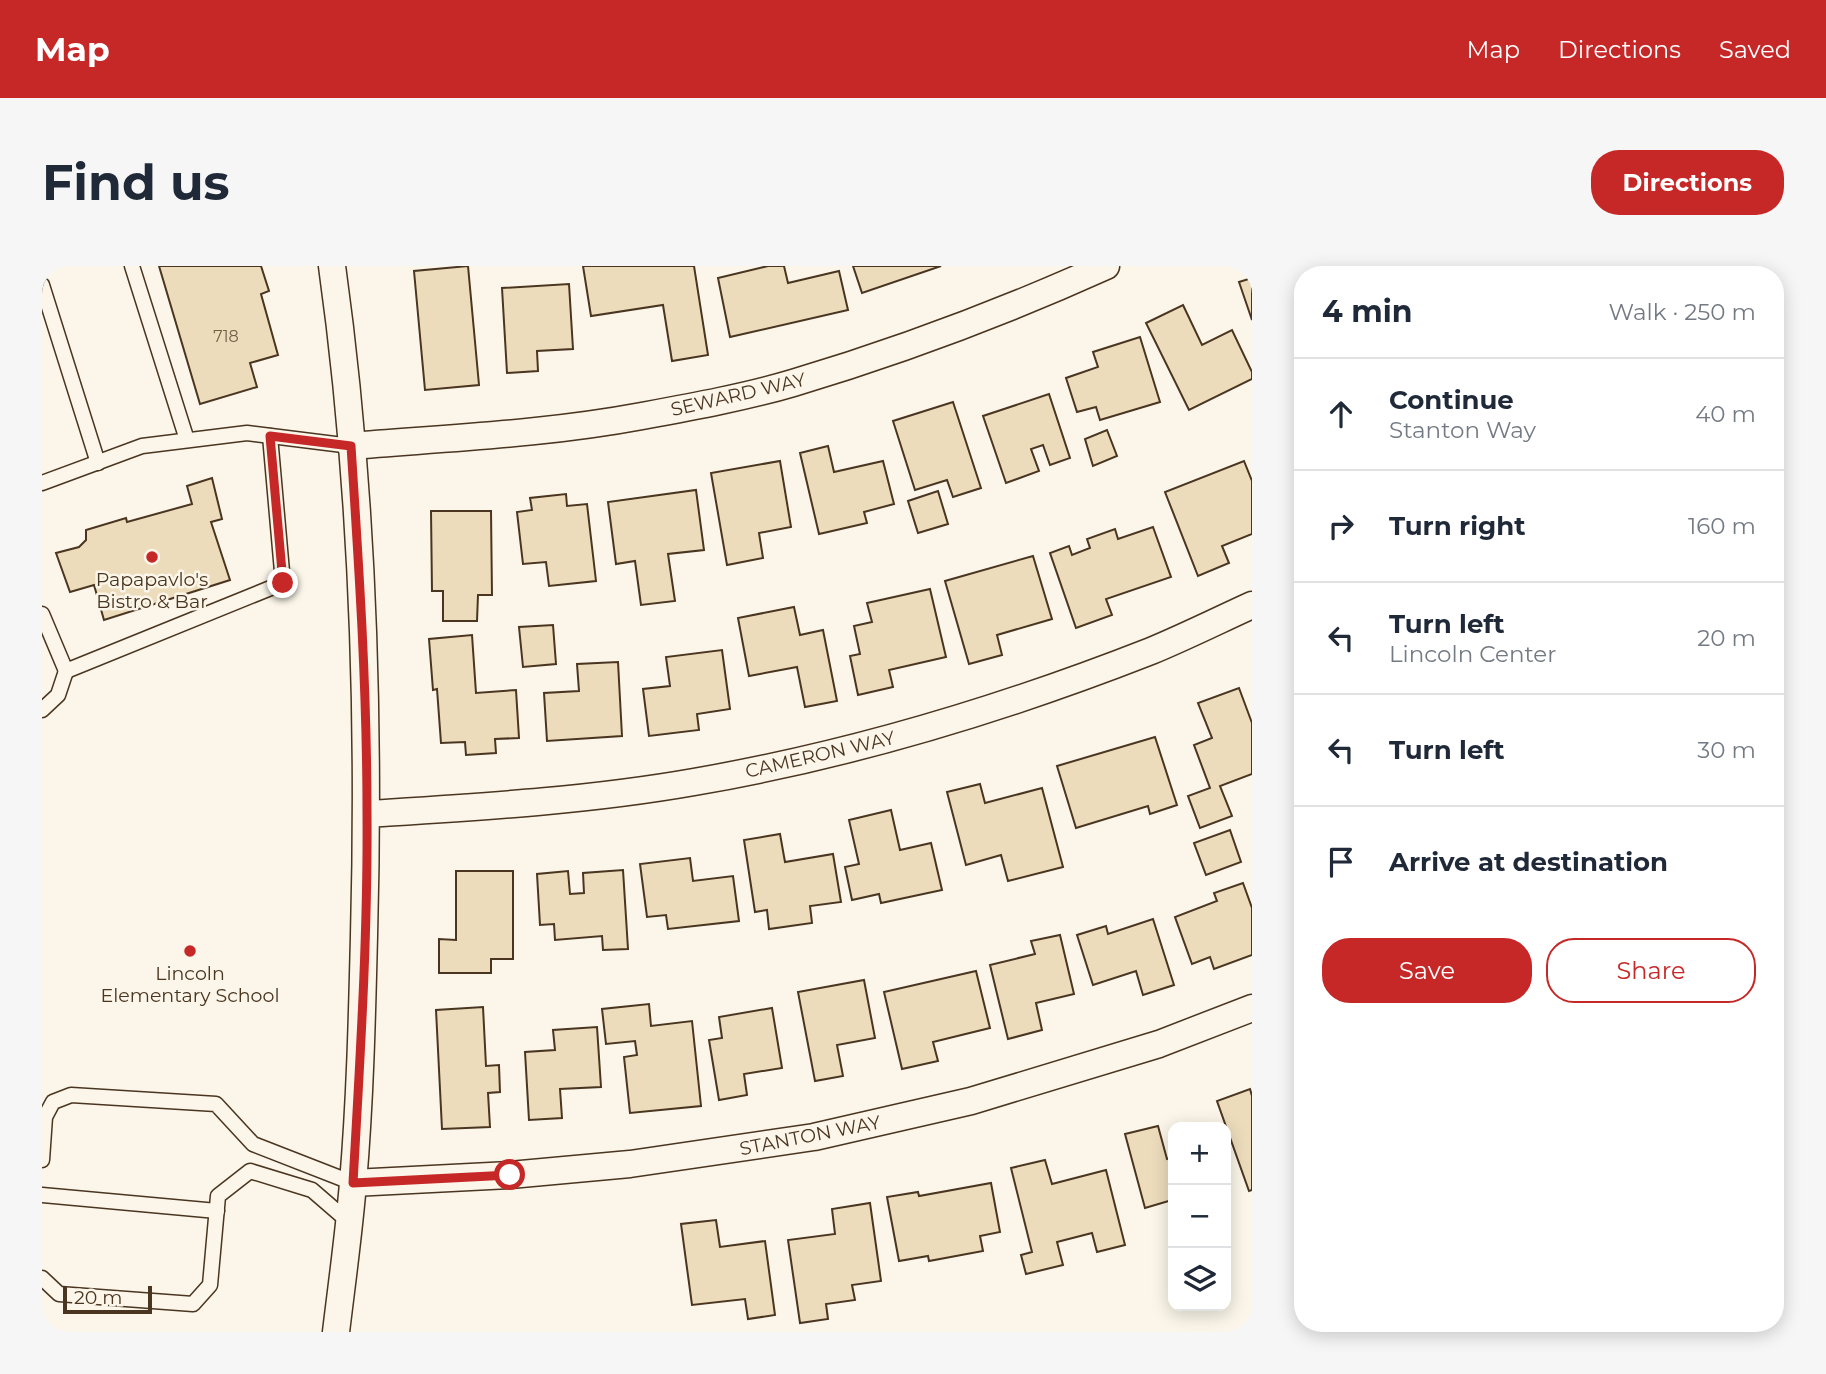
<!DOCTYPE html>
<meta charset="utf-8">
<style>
body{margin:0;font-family:Montserrat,sans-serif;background:#f6f6f7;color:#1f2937}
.controls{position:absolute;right:21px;bottom:21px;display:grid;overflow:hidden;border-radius:14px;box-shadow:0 4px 18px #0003}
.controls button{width:63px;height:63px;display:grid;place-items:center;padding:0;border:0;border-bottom:2px solid #e0e1e3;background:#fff;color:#1f2937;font:35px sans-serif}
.scale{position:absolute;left:21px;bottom:18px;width:89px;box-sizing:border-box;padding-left:7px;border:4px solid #4a3520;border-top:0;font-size:19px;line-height:24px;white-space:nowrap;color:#4a3520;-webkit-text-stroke:5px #fbf6e9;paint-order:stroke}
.stop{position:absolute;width:21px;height:21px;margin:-16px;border:5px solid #c62828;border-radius:50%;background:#fff}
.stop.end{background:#c62828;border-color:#fff;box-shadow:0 2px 7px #0008}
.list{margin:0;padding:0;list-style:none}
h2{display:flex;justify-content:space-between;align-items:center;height:91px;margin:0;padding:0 28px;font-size:30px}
h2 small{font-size:23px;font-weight:400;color:#747a83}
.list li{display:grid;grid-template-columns:46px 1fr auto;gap:21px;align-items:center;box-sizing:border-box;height:112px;padding:0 28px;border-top:2px solid #e0e1e3}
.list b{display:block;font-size:26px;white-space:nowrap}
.list p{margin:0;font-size:23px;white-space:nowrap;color:#747a83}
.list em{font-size:23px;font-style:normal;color:#747a83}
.actions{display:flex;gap:14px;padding:21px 28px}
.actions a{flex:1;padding:16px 0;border:2px solid #c62828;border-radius:28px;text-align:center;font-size:24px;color:#c62828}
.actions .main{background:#c62828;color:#fff}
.icon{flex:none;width:38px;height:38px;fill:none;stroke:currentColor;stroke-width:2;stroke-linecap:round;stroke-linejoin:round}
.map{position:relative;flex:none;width:1210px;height:1066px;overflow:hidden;border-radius:28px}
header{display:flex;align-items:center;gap:42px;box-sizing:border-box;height:98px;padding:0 35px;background:#c62828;color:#fff}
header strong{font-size:33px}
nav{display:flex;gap:38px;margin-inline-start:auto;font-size:24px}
.intro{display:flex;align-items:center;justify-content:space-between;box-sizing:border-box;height:168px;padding:0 42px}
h1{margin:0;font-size:49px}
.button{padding:18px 32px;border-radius:28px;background:#c62828;color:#fff;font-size:24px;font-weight:700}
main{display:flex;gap:42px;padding:0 42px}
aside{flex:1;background:#fff;border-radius:28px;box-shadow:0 4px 18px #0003}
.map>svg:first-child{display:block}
.building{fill:#ecdcbc;stroke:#4a3520;stroke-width:2}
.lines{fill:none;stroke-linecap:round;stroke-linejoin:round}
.service-casing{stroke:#4a3520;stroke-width:17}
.minor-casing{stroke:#4a3520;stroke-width:29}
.service{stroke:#fbf6e9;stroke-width:14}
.minor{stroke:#fbf6e9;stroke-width:26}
.route{stroke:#c62828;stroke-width:9}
.poi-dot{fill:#c62828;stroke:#fbf6e9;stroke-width:2.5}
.labels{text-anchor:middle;stroke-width:5;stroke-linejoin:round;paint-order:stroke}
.number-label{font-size:16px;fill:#725f47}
.street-label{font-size:19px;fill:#4a3520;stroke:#fbf6e9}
.poi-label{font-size:19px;fill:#4a3520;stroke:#fbf6e9}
</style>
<header>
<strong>Map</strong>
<nav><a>Map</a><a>Directions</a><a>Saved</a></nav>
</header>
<div class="intro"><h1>Find us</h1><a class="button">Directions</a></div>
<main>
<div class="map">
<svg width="1210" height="1066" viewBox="0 0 1210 1066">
<rect width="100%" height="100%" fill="#fbf6e9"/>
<g class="building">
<path d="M 117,0 L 219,0 L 227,25 L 219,28 L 236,89 L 208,97 L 215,121 L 158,138 Z"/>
<path d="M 426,0 L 437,119 L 383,124 L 372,5 Z"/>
<path d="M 541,0 L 652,0 L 666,89 L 630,95 L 621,39 L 549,50 Z"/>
<path d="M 726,0 L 742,0 L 746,17 L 797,5 L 806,44 L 688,71 L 676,12 Z"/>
<path d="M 811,0 L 899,0 L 820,27 Z"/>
<path d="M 1210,12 L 1210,54 L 1197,16 Z"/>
<path d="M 527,18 L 531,83 L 495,85 L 496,105 L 465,107 L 460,22 Z"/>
<path d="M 1141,39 L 1160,79 L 1190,64 L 1210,106 L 1210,113 L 1147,144 L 1104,57 Z"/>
<path d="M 1098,71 L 1118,136 L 1058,154 L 1054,141 L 1035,146 L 1024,112 L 1056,101 L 1051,86 Z"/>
<path d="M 1007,128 L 1028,192 L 1008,199 L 1001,179 L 989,183 L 997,205 L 964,217 L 941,150 Z"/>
<path d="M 911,136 L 939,222 L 911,231 L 905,214 L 873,224 L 851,155 Z"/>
<path d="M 1065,164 L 1075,190 L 1051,200 L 1043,173 Z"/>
<path d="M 786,180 L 792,206 L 841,195 L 852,238 L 822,246 L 825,257 L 777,268 L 758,187 Z"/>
<path d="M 738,195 L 749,261 L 717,267 L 721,292 L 685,299 L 669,207 Z"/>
<path d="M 1202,195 L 1210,215 L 1210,268 L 1180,280 L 1187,297 L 1156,310 L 1123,226 Z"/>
<path d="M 170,212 L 180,253 L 169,256 L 188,314 L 62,354 L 52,319 L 28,326 L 14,287 L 37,281 L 44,274 L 44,264 L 84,252 L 85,256 L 150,238 L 145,220 Z"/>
<path d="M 654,224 L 662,284 L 626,288 L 633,335 L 599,339 L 593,295 L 574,298 L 566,236 Z"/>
<path d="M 896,225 L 906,258 L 876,267 L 866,235 Z"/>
<path d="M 524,228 L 525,240 L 545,238 L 554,315 L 507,320 L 504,296 L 481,298 L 475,246 L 490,244 L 488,232 Z"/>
<path d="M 389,245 L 449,245 L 450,329 L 436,329 L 435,355 L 401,355 L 401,325 L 390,325 Z"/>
<path d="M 1111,261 L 1129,311 L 1064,333 L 1070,349 L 1034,362 L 1008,287 L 1027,280 L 1030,289 L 1048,282 L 1045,273 L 1073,263 L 1076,273 Z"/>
<path d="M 991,290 L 1010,353 L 955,369 L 960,389 L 927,398 L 903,315 Z"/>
<path d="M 888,323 L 904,391 L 847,404 L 851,421 L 816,429 L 808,390 L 818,388 L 812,360 L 830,356 L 825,337 Z"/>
<path d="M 752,341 L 758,369 L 781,364 L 795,435 L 763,441 L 755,401 L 707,410 L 696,352 Z"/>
<path d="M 511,359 L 514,398 L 481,401 L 477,361 Z"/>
<path d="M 430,369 L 434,427 L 474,424 L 477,472 L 453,473 L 454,487 L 424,489 L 423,476 L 399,477 L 395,423 L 391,424 L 387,373 Z"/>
<path d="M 680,384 L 688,443 L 655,448 L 657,464 L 607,470 L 601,423 L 628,420 L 624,391 Z"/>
<path d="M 576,396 L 580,470 L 505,475 L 502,427 L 537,425 L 535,398 Z"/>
<path d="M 1197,422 L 1210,457 L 1210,508 L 1178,520 L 1190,550 L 1158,562 L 1146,530 L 1168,522 L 1152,479 L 1170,472 L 1156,437 Z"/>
<path d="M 1113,471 L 1135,539 L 1108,548 L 1106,540 L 1034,562 L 1015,500 Z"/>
<path d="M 938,518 L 943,537 L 1000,522 L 1021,601 L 966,615 L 959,589 L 924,599 L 905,526 Z"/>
<path d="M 849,544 L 858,584 L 889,577 L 900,624 L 839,637 L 837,628 L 810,634 L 803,601 L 817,598 L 807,554 Z"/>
<path d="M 1188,564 L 1199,596 L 1164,609 L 1152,577 Z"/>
<path d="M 738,568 L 743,596 L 791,588 L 799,636 L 768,640 L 770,657 L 727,663 L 725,644 L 713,646 L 702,574 Z"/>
<path d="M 648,592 L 651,615 L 691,610 L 697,655 L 626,663 L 624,649 L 605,651 L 598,598 Z"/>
<path d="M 581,604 L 586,683 L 561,684 L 560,670 L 513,674 L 512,658 L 498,659 L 495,608 L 526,605 L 528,628 L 542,627 L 541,607 Z"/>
<path d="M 414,605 L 471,605 L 471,693 L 449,693 L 449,707 L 397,707 L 397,673 L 414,674 Z"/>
<path d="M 1201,617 L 1210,642 L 1210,689 L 1172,703 L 1168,691 L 1150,698 L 1133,651 L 1175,635 L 1172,627 Z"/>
<path d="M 1111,653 L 1132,719 L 1101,729 L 1094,705 L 1051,719 L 1035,669 L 1064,660 L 1066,668 Z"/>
<path d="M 1018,669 L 1032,728 L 994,737 L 1000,764 L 966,773 L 948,699 L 993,688 L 989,675 Z"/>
<path d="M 934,705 L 948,762 L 891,776 L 896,795 L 860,803 L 842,726 Z"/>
<path d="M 822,714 L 833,772 L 795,779 L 801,810 L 773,815 L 756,726 Z"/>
<path d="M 607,738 L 609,760 L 650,755 L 659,840 L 588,847 L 582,791 L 595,789 L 593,775 L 564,778 L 560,743 Z"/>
<path d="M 441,741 L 444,800 L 457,799 L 458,826 L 446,827 L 448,861 L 400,863 L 394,744 Z"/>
<path d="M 730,742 L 740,802 L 702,808 L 705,829 L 677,834 L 667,774 L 680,772 L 677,751 Z"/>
<path d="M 555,761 L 559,821 L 518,823 L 520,852 L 487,854 L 483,786 L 513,784 L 511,764 Z"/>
<path d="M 1208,823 L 1210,830 L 1210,924 L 1207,925 L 1175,835 Z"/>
<path d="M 1116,860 L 1125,893 L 1131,891 L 1131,937 L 1130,934 L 1103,942 L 1083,868 Z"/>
<path d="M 1003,894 L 1010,918 L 1064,904 L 1083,979 L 1055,986 L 1050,967 L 1015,976 L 1021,999 L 984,1008 L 979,989 L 990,986 L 969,902 Z"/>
<path d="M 949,917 L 958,966 L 938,970 L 941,985 L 887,995 L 886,990 L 857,995 L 845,931 L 876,926 L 877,930 Z"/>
<path d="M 828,937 L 839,1015 L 810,1019 L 813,1034 L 784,1038 L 786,1053 L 758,1057 L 746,974 L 793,968 L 790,943 Z"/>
<path d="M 674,954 L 678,981 L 723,975 L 733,1049 L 706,1053 L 703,1033 L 650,1039 L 639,958 Z"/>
</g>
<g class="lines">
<defs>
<g id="service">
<path d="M 90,0 L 145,174"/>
<path d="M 0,19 L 56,197"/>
<path d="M 0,217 L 100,180 L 205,167 L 309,180"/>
<path d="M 0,348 L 24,405 L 241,317 L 228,170"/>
<path d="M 0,444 L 16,429 L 24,405"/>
<path d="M 0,894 L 3,851 L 11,836 L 29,829 L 174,838 L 211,878 L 311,917"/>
<path d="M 0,929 L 175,945"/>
<path d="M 0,1012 L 17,1028 L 151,1038 L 168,1019 L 176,930 L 208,905 L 270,924 L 307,956"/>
</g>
<g id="minor">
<path d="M 290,0 C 321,221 328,447 322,670 C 320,752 318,835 311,917 C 307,966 300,1016 294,1066"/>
<path d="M 309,180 C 406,172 504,168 600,150 C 649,141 704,131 751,117 C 858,85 962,46 1064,0"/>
<path d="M 325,548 C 435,541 544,535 652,516 C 809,489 961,443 1109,385 C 1143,371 1177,354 1210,339"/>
<path d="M 311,917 L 468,909 L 588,898 L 772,871 L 929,835 L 1117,778 L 1210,742"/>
</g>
</defs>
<use href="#service" class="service-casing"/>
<use href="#minor" class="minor-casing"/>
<use href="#service" class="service"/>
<use href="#minor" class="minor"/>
</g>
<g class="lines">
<path class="route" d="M 241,317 L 228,170 L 309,180 C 317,302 325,423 325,546 C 326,669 318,793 311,917 L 468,909"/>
</g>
<g class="poi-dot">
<circle cx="110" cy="291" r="7"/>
<circle cx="148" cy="685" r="7"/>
</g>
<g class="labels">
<g class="number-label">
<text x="184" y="76">718</text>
</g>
<g class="street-label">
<text transform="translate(696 128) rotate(-13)" y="7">SEWARD WAY</text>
<text transform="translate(778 488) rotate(-13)" y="7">CAMERON WAY</text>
<text transform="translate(768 869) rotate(-11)" y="7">STANTON WAY</text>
</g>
<g class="poi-label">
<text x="110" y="320">Papapavlo's<tspan x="110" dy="22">Bistro &amp; Bar</tspan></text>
<text x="148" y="714">Lincoln<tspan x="148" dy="22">Elementary School</tspan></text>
</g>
</g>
</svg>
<div class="controls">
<button>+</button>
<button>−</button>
<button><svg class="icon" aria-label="layers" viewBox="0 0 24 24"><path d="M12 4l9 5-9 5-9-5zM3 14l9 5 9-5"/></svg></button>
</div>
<div class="scale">20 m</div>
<div class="stop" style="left:468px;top:909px"></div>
<div class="stop end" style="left:241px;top:317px"></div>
</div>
<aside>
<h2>4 min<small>Walk · 250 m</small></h2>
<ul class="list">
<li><svg class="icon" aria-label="ahead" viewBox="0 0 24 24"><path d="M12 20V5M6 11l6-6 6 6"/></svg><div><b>Continue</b><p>Stanton Way</p></div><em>40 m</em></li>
<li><svg class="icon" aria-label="right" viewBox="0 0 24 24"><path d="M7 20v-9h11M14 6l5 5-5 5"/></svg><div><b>Turn right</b></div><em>160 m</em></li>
<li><svg class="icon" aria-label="left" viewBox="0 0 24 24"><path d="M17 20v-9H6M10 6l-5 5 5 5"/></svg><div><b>Turn left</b><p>Lincoln Center</p></div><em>20 m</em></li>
<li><svg class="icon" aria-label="left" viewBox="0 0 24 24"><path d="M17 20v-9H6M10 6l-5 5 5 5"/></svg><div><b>Turn left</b></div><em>30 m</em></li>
<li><svg class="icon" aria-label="arrive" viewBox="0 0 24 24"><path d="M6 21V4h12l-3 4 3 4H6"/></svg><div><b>Arrive at destination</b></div></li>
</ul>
<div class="actions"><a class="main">Save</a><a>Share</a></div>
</aside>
</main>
